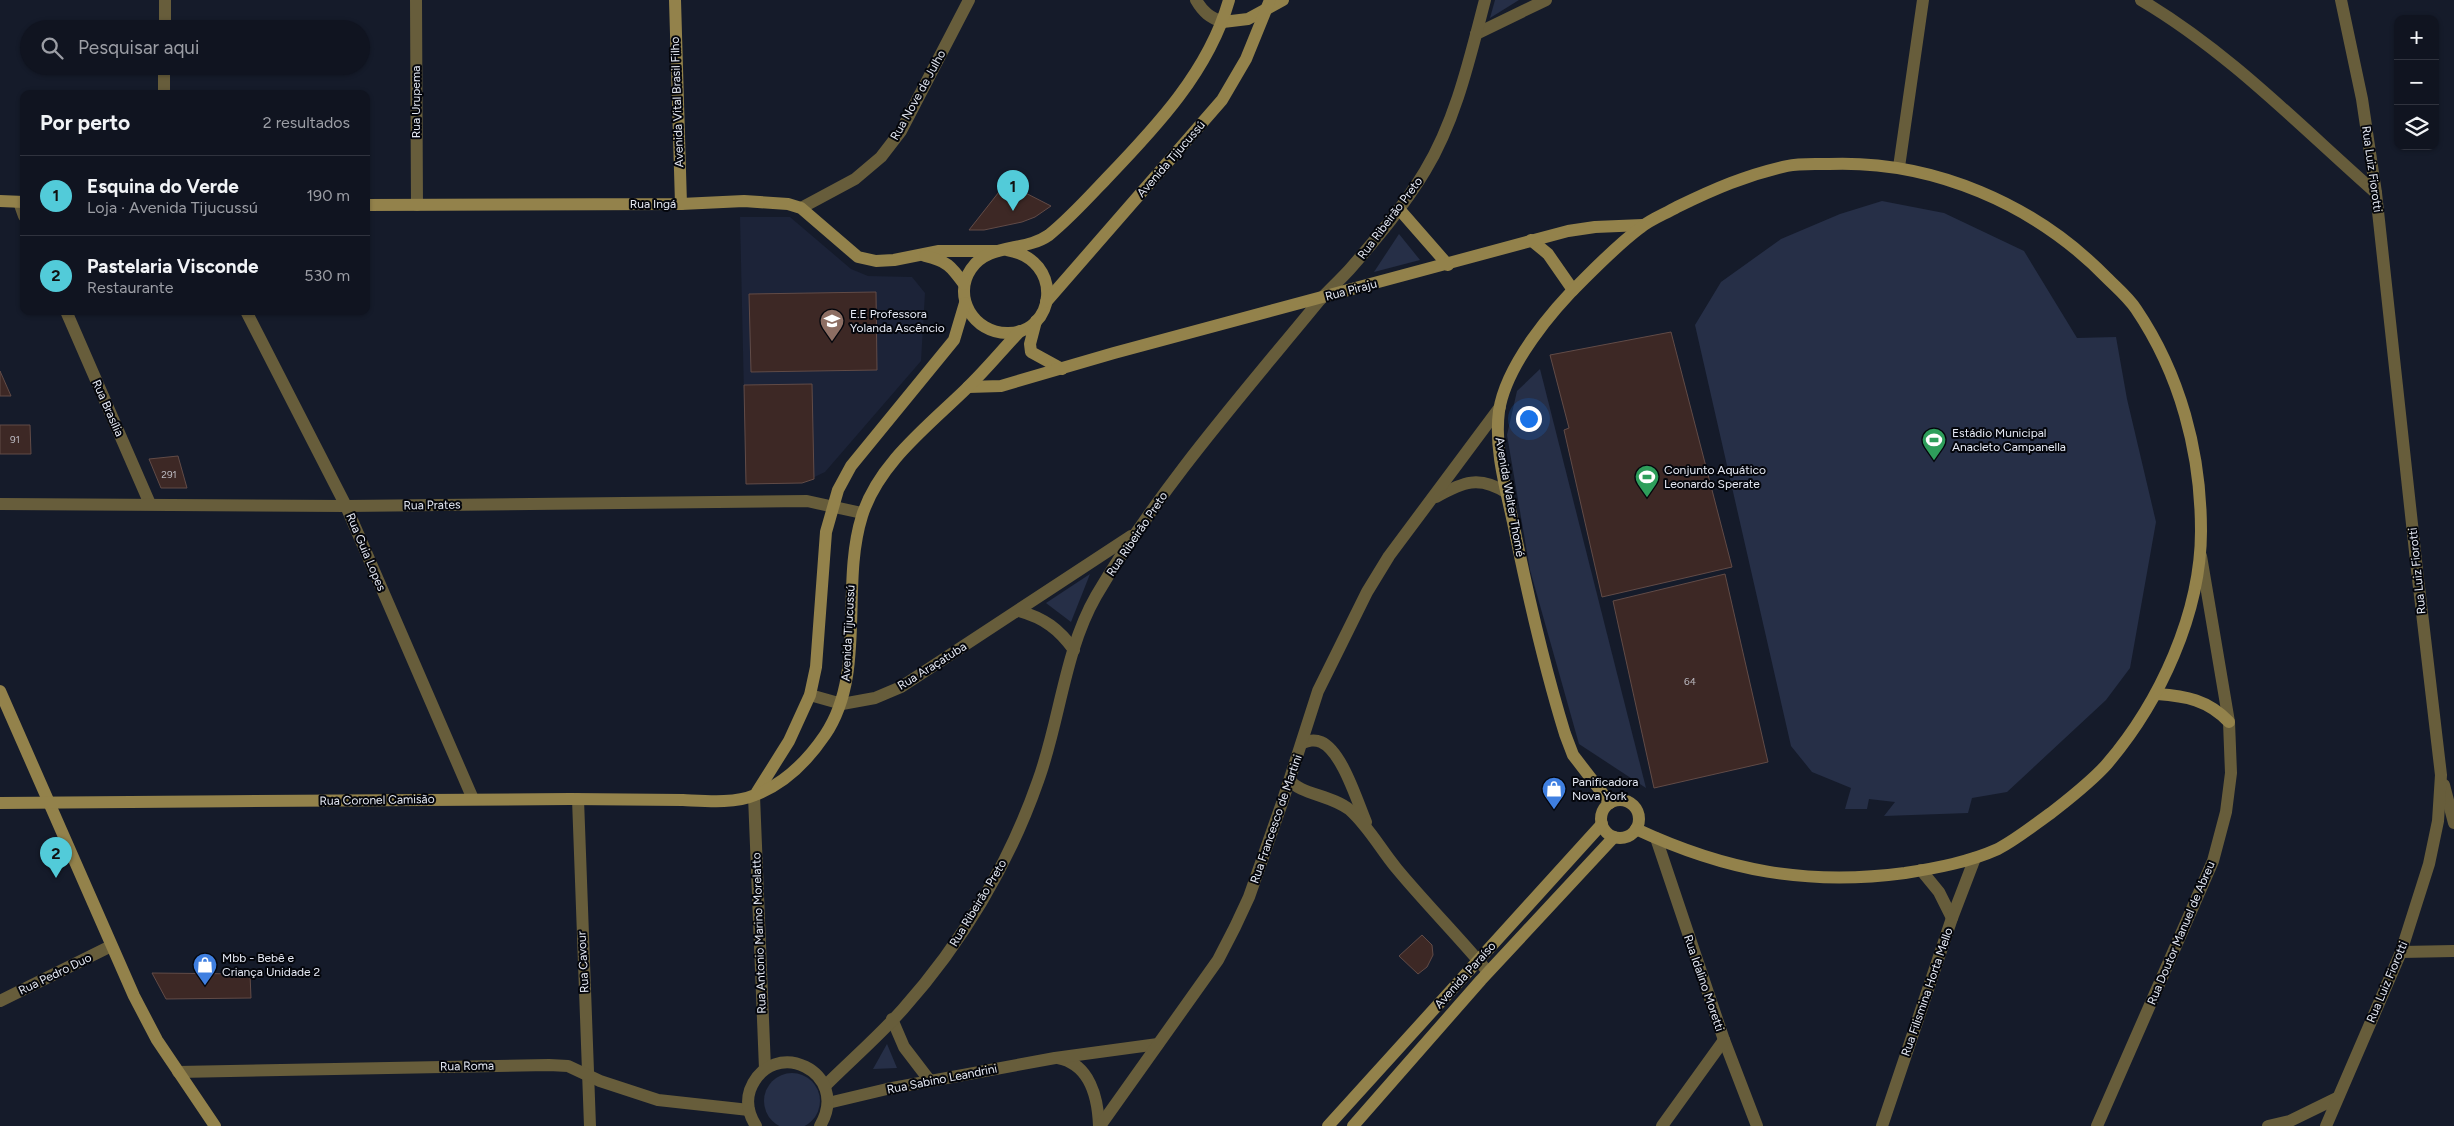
<!DOCTYPE html>
<html lang="pt">
<meta charset="utf-8">
<style>
body{margin:0;font-family:Figtree,sans-serif;background:#1e212d;color:#f1f3f6}
.controls{position:absolute;right:15px;top:15px;display:grid;overflow:hidden;border-radius:10px;box-shadow:0 1px 4px #0004}
.controls button{width:45px;height:45px;display:grid;place-items:center;padding:0;border:0;border-bottom:1px solid #30333e;background:#101420;color:#f1f3f6;font:25px sans-serif}
.you{position:absolute;left:1528px;top:418px;width:18px;height:18px;margin:-12px;border:4px solid #fff;border-radius:50%;background:#1a73e8;box-shadow:0 0 0 8px #1a73e833}
.badge{display:grid;place-items:center;width:32px;height:32px;border-radius:50%;background:#52cbd9;color:#111;font-size:16px;font-weight:700}
.pin{position:absolute;translate:-50% -41px;filter:drop-shadow(0 1px 2px #0008)}
.pin::after{content:'';position:absolute;top:26px;width:18px;height:15px;background:inherit;clip-path:polygon(0 0,100% 0,50% 100%)}
.list{margin:0;padding:0;list-style:none}
h2{display:flex;justify-content:space-between;align-items:center;height:65px;margin:0;padding:0 20px;font-size:21px}
h2 small{font-size:16px;font-weight:400;color:#9c9ea5}
.list li{display:grid;grid-template-columns:32px 1fr auto;gap:15px;align-items:center;box-sizing:border-box;height:80px;padding:0 20px;border-top:1px solid #30333e}
.list b{display:block;font-size:19px;white-space:nowrap}
.list p{margin:0;font-size:16px;white-space:nowrap;color:#9c9ea5}
.list em{font-size:16px;font-style:normal;color:#9c9ea5}
.icon{flex:none;width:28px;height:28px;fill:none;stroke:currentColor;stroke-width:2;stroke-linecap:round;stroke-linejoin:round}
.map{position:relative;flex:none;width:2454px;height:1126px;overflow:hidden}
.search{position:absolute;background:#101420;box-shadow:0 1px 4px #0004;left:20px;top:20px;width:350px;height:55px;display:flex;align-items:center;gap:12px;box-sizing:border-box;padding:0 18px;border-radius:28px;color:#9c9ea5;font-size:19px}
.panel{position:absolute;background:#101420;box-shadow:0 1px 4px #0004;left:20px;top:90px;width:350px;height:225px;border-radius:10px}
.map>svg:first-child{display:block}
.built{fill:#1c2338}
.green{fill:#262f47}
.building{fill:#3d2825;stroke:#614b47}
.lines{fill:none;stroke-linecap:round;stroke-linejoin:round}
.street{stroke:#675d3b;stroke-width:12}
.secondary{stroke:#93824b;stroke-width:12}
.labels{text-anchor:middle;stroke-width:4;stroke-linejoin:round;paint-order:stroke}
.number-label{font-size:10px;fill:#bbb9c0}
.street-label{font-size:12px;fill:#e5e9f4;stroke:#04060c}
.poi-label{font-size:12px;fill:#e5e9f4;stroke:#04060c;text-anchor:start}
</style>
<div class="map">
<svg width="2454" height="1126" viewBox="0 0 2454 1126">
<rect width="100%" height="100%" fill="#151b2a"/>
<path class="built" d="M 740,217 L 790,217 L 851,269 L 868,276 L 912,277 L 925,293 L 921,361 L 825,472 L 802,483 L 746,484 Z"/>
<g class="green">
<path d="M 1495,0 L 1519,0 L 1490,18 Z"/>
<path d="M 1882,201 L 1944,213 L 2024,251 L 2077,338 L 2116,337 L 2127,399 L 2156,522 L 2130,668 L 2106,700 L 2007,792 L 1972,798 L 1968,813 L 1884,816 L 1895,802 L 1869,799 L 1867,809 L 1845,809 L 1851,788 L 1812,772 L 1791,746 L 1695,325 L 1721,282 L 1781,239 L 1840,214 Z"/>
<path d="M 1399,234 L 1420,260 L 1374,272 Z"/>
<path d="M 1540,369 L 1646,788 L 1579,744 L 1530,570 L 1507,435 L 1517,391 Z"/>
<path d="M 1090,574 L 1071,622 L 1046,603 Z"/>
<path d="M 887,1044 L 897,1068 L 873,1069 Z"/>
<circle cx="792" cy="1101" r="28"/>
</g>
<g class="building">
<path d="M 1006,183 L 1051,206 L 1035,217 L 1022,222 L 984,230 L 969,230 Z"/>
<path d="M 876,292 L 877,370 L 751,372 L 749,294 Z"/>
<path d="M 1671,332 L 1732,567 L 1602,597 L 1564,430 L 1569,428 L 1550,355 Z"/>
<path d="M 0,371 L 11,396 L 0,396 Z"/>
<path d="M 812,384 L 814,479 L 802,483 L 746,484 L 744,385 Z"/>
<path d="M 0,425 L 30,425 L 31,454 L 0,454 Z"/>
<path d="M 178,456 L 187,488 L 161,488 L 149,459 Z"/>
<path d="M 1725,574 L 1768,762 L 1654,788 L 1613,601 Z"/>
<path d="M 1422,935 L 1432,945 L 1433,955 L 1427,967 L 1418,974 L 1399,956 Z"/>
<path d="M 152,973 L 250,974 L 251,998 L 166,999 Z"/>
</g>
<g class="lines">
<g class="street">
<path d="M 416,0 L 417,205"/>
<path d="M 1196,0 C 1203,12 1210,18 1223,22"/>
<path d="M 2141,0 C 2229,52 2300,126 2376,193"/>
<path d="M 165,29 L 165,0"/>
<path d="M 1476,34 L 1546,0"/>
<path d="M 164,94 L 164,66"/>
<path d="M 1899,167 L 1923,0"/>
<path d="M 19,202 L 24,216"/>
<path d="M 801,208 L 855,179 L 881,157 L 901,131 L 969,0"/>
<path d="M 66,311 L 150,504"/>
<path d="M 246,311 L 346,506 L 473,799"/>
<path d="M 1436,497 C 1463,482 1479,475 1507,493"/>
<path d="M 0,504 L 346,506 L 807,501 L 862,513"/>
<path d="M 1019,611 C 1044,618 1059,629 1074,650"/>
<path d="M 810,695 L 842,704 L 875,698 L 901,687 L 1131,536"/>
<path d="M 1302,743 C 1308,741 1314,739 1321,742 C 1342,751 1357,801 1366,822"/>
<path d="M 1290,780 C 1299,794 1332,795 1350,810 C 1369,827 1381,850 1397,869 C 1426,904 1459,937 1488,972"/>
<path d="M 2444,785 L 2454,823"/>
<path d="M 754,796 L 765,1069"/>
<path d="M 578,799 L 590,1126"/>
<path d="M 1656,838 L 1724,1040 L 1757,1126"/>
<path d="M 1921,870 L 1939,892 L 1952,918"/>
<path d="M 2401,952 L 2454,951"/>
<path d="M 0,1001 L 111,946"/>
<path d="M 892,1019 L 904,1047 L 930,1081"/>
<path d="M 1058,1058 C 1090,1064 1098,1098 1099,1126"/>
<path d="M 178,1072 L 549,1065 L 568,1066 L 600,1081 L 658,1100 L 749,1110"/>
<path d="M 825,1086 C 851,1060 879,1036 903,1009 C 962,943 1009,864 1038,781 C 1060,721 1064,652 1096,596 C 1158,490 1241,396 1319,301 C 1329,290 1340,280 1350,269 C 1377,238 1404,206 1425,171 C 1456,120 1470,57 1485,0"/>
<path d="M 828,1103 L 887,1089 L 1055,1058 L 1158,1044"/>
<path d="M 756,1126 C 749,1115 746,1102 750,1090 C 772,1034 852,1072 820,1126"/>
<path d="M 1100,1126 L 1218,960 L 1235,927 L 1249,897 L 1282,803 L 1318,691 L 1367,592 L 1389,556 L 1500,407"/>
<path d="M 1662,1126 L 1724,1040"/>
<path d="M 1882,1126 L 1952,918 L 1975,858"/>
<path d="M 2097,1126 L 2213,861 L 2226,812 L 2231,773 L 2229,722 L 2201,556"/>
<path d="M 2268,1126 L 2290,1121 L 2337,1098"/>
<path d="M 2326,1126 L 2401,952 L 2429,864 L 2438,821 L 2441,775 L 2417,570 L 2376,193 L 2362,99 L 2341,0"/>
</g>
<g class="secondary">
<path d="M 675,0 L 681,204"/>
<path d="M 1223,22 L 1248,19 L 1283,0"/>
<path d="M 0,201 L 24,202"/>
<path d="M 366,205 L 681,204 L 744,201 L 788,204 L 801,208 L 858,257 L 876,261 L 894,260 L 939,251 L 997,251"/>
<path d="M 1399,209 L 1448,265"/>
<path d="M 1531,240 L 1548,254 L 1573,290"/>
<path d="M 1007,250 C 1065,260 1056,334 1007,333 C 974,333 952,297 971,269 C 988,243 1025,252 1049,235 C 1069,219 1088,198 1106,179 C 1156,127 1209,71 1229,0"/>
<path d="M 925,256 C 947,261 951,266 964,284"/>
<path d="M 1046,302 L 1222,100 L 1246,59 L 1270,0"/>
<path d="M 1036,321 L 1030,344 L 1031,352 L 1062,369"/>
<path d="M 968,387 L 1001,386 L 1114,353 L 1568,231 L 1595,227 L 1643,225"/>
<path d="M 0,691 L 134,996 L 157,1040 L 215,1126"/>
<path d="M 2157,694 C 2186,696 2208,700 2229,722"/>
<path d="M 757,792 L 789,741 L 810,695 L 816,667 L 826,532 L 838,490 L 851,466 L 954,340 L 965,303"/>
<circle cx="1620" cy="819" r="19"/>
<path d="M 0,803 C 190,802 380,799 570,799 C 608,799 645,800 683,800 C 705,801 734,804 755,795 C 784,784 808,760 825,735 C 867,673 840,586 862,516 C 878,464 928,426 966,389 C 985,371 1002,350 1020,331"/>
<path d="M 1610,803 L 1573,755 L 1565,734 C 1544,666 1528,596 1514,527 C 1506,489 1494,449 1499,411 C 1506,365 1552,310 1585,278 C 1602,261 1620,243 1640,228 C 1651,219 1665,214 1677,207 C 1714,189 1746,175 1787,166 C 1800,163 1815,164 1829,164 C 1933,160 2035,204 2107,278 C 2117,288 2128,297 2136,309 C 2180,374 2201,452 2201,531 C 2201,613 2160,702 2107,764 C 2091,782 2070,798 2051,813 C 2034,825 2017,839 1998,849 C 1969,862 1937,868 1905,873 C 1807,886 1726,871 1636,829"/>
<path d="M 1328,1126 L 1602,824"/>
<path d="M 1353,1126 L 1481,980 L 1614,837"/>
</g>
</g>
<defs>
<symbol id="school-pin" viewBox="-11 -11 22 30"><path d="M0 17L-7.5 6A9.5 9.5 0 1 1 7.5 6Z" fill="#8d6e63" stroke="#04060c"/><path d="M0-5L7-2L0 1L-7-2ZM-4 1L0 2.5L4 1V4Q0 6-4 4Z" fill="#fff"/></symbol>
<symbol id="stadium-pin" viewBox="-11 -11 22 30"><path d="M0 17L-7.5 6A9.5 9.5 0 1 1 7.5 6Z" fill="#2e9e5b" stroke="#04060c"/><path d="M0-5a6.5 5 0 1 0 0 10a6.5 5 0 1 0 0-10ZM-3.5-1.8h7v3.6h-7Z" fill="#fff"/></symbol>
<symbol id="shop-pin" viewBox="-11 -11 22 30"><path d="M0 17L-7.5 6A9.5 9.5 0 1 1 7.5 6Z" fill="#3f7fe0" stroke="#04060c"/><path d="M-5-2.5h2.3a2.7 3.5 0 0 1 5.4 0H5L5.5 6h-11ZM-1.5-2.5h3a1.5 2.3 0 0 0-3 0Z" fill="#fff"/></symbol>
</defs>
<g fill-rule="evenodd">
<use href="#school-pin" x="818" y="307" width="28" height="38"/>
<use href="#stadium-pin" x="1920" y="426" width="28" height="38"/>
<use href="#stadium-pin" x="1633" y="463" width="28" height="38"/>
<use href="#shop-pin" x="1540" y="775" width="28" height="38"/>
<use href="#shop-pin" x="191" y="951" width="28" height="38"/>
</g>
<g class="labels">
<g class="number-label">
<text x="15" y="443">91</text>
<text x="169" y="478">291</text>
<text x="1690" y="685">64</text>
</g>
<g class="street-label">
<text transform="translate(918 95) rotate(-61)" y="4">Rua Nove de Julho</text>
<text transform="translate(416 102) rotate(-90)" y="4">Rua Urupema</text>
<text transform="translate(677 102) rotate(-92)" y="4">Avenida Vital Brasil Filho</text>
<text transform="translate(1171 159) rotate(-49)" y="4">Avenida Tijucussú</text>
<text transform="translate(2372 169) rotate(82)" y="4">Rua Luiz Fiorotti</text>
<text x="653" y="208">Rua Ingá</text>
<text transform="translate(1390 218) rotate(-53)" y="4">Rua Ribeirão Preto</text>
<text transform="translate(1351 290) rotate(-15)" y="4">Rua Piraju</text>
<text transform="translate(108 408) rotate(66)" y="4">Rua Brasília</text>
<text transform="translate(1510 497) rotate(80)" y="4">Avenida Walter Thomé</text>
<text transform="translate(432 505) rotate(-1)" y="4">Rua Prates</text>
<text transform="translate(1137 534) rotate(-56)" y="4">Rua Ribeirão Preto</text>
<text transform="translate(366 552) rotate(67)" y="4">Rua Guia Lopes</text>
<text transform="translate(2417 571) rotate(-96)" y="4">Rua Luiz Fiorotti</text>
<text transform="translate(848 633) rotate(-87)" y="4">Avenida Tijucussú</text>
<text transform="translate(932 666) rotate(-32)" y="4">Rua Araçatuba</text>
<text transform="translate(377 800) rotate(-1)" y="4">Rua Coronel Camisão</text>
<text transform="translate(1276 819) rotate(-71)" y="4">Rua Francesco de Martini</text>
<text transform="translate(978 903) rotate(-59)" y="4">Rua Ribeirão Preto</text>
<text transform="translate(759 933) rotate(-92)" y="4">Rua Antonio Marino Morelatto</text>
<text transform="translate(2181 933) rotate(-67)" y="4">Rua Doutor Manuel de Abreu</text>
<text transform="translate(583 962) rotate(-93)" y="4">Rua Cavour</text>
<text transform="translate(55 974) rotate(-26)" y="4">Rua Pedro Duo</text>
<text transform="translate(1465 975) rotate(-48)" y="4">Avenida Paraíso</text>
<text transform="translate(2387 982) rotate(-67)" y="4">Rua Luiz Fiorotti</text>
<text transform="translate(1704 983) rotate(71)" y="4">Rua Idalino Moretti</text>
<text transform="translate(1927 992) rotate(-71)" y="4">Rua Filismina Horta Mello</text>
<text transform="translate(467 1066) rotate(-1)" y="4">Rua Roma</text>
<text transform="translate(942 1079) rotate(-11)" y="4">Rua Sabino Leandrini</text>
</g>
<g class="poi-label">
<text x="850" y="318">E.E Professora<tspan x="850" dy="14">Yolanda Ascêncio</tspan></text>
<text x="1952" y="437">Estádio Municipal<tspan x="1952" dy="14">Anacleto Campanella</tspan></text>
<text x="1664" y="474">Conjunto Aquático<tspan x="1664" dy="14">Leonardo Sperate</tspan></text>
<text x="1572" y="786">Panificadora<tspan x="1572" dy="14">Nova York</tspan></text>
<text x="222" y="962">Mbb - Bebê e<tspan x="222" dy="14">Criança Unidade 2</tspan></text>
</g>
</g>
</svg>
<div class="controls">
<button>+</button>
<button>−</button>
<button><svg class="icon" aria-label="layers" viewBox="0 0 24 24"><path d="M12 4l9 5-9 5-9-5zM3 14l9 5 9-5"/></svg></button>
</div>
<div class="you"></div>
<div class="pin badge" style="left:1013px;top:211px">1</div>
<div class="pin badge" style="left:56px;top:878px">2</div>
<div class="search"><svg class="icon" aria-label="search" viewBox="0 0 24 24"><circle cx="10" cy="10" r="6"/><path d="M15 15l6 6"/></svg>Pesquisar aqui</div>
<section class="panel">
<h2>Por perto<small>2 resultados</small></h2>
<ul class="list">
<li><span class="badge">1</span><div><b>Esquina do Verde</b><p>Loja · Avenida Tijucussú</p></div><em>190 m</em></li>
<li><span class="badge">2</span><div><b>Pastelaria Visconde</b><p>Restaurante</p></div><em>530 m</em></li>
</ul>
</section>
</div>
